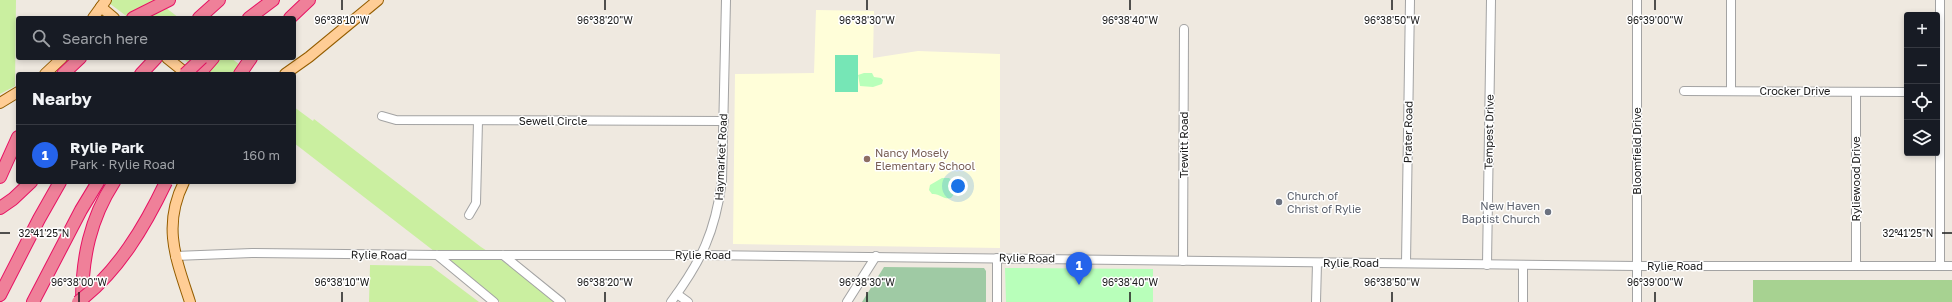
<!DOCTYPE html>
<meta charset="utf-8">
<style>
body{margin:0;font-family:"Golos Text",sans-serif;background:#242831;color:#f1f3f6}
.controls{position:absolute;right:12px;top:12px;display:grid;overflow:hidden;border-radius:4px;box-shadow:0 2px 6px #0003}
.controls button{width:36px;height:36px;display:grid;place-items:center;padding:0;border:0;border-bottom:1px solid #363941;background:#171b24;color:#f1f3f6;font:20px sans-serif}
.you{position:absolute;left:958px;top:186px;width:14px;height:14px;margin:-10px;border:3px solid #fff;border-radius:50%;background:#1a73e8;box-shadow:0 0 0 6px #1a73e833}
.badge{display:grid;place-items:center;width:26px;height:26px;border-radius:50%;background:#2563eb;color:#fff;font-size:13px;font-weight:700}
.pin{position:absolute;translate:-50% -33px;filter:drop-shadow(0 1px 2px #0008)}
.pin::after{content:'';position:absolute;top:21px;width:14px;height:12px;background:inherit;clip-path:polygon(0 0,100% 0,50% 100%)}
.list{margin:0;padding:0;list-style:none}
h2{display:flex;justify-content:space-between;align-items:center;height:52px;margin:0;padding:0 16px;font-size:17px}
h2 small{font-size:13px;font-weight:400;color:#9ea1a6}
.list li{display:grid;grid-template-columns:26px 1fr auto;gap:12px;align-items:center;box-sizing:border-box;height:60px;padding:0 16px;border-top:1px solid #363941}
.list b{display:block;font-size:15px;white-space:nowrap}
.list p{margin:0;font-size:13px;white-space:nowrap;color:#9ea1a6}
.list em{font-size:13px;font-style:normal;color:#9ea1a6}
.icon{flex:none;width:22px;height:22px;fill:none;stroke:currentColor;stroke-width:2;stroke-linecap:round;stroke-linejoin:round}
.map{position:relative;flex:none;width:1952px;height:302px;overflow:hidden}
.search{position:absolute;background:#171b24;box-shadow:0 2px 6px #0003;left:16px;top:16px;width:280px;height:44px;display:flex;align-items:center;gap:10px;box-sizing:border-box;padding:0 14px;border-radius:4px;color:#9ea1a6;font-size:15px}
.panel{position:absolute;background:#171b24;box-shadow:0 2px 6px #0003;left:16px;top:72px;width:280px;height:112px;border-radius:4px}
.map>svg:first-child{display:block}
.education{fill:#fffed9}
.grass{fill:#caefa0}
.forest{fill:#a7d291}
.cemetery{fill:#9fcaa4}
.park{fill:#b8ffba}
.pitch{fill:#76e6b6}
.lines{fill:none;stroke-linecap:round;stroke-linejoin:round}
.minor-casing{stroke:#a3a3a3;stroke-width:10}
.major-casing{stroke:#945d00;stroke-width:12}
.highway-casing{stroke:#e71364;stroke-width:14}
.minor{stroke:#fff;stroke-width:8}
.major{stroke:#ffcd95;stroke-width:10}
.highway{stroke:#ef8099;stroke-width:12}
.highway-bridge-casing{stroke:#e71364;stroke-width:14;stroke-linecap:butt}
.highway-bridge{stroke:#ef8099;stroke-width:12}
.ticks{fill:none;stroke:#1c1c1c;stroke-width:1.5}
.education-dot{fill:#8d6e63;stroke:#fff;stroke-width:1.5}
.worship-dot{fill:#6b7280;stroke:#fff;stroke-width:1.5}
.labels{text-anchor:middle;stroke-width:3;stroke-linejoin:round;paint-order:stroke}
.street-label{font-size:11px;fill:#1c1c1c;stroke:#fff}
.education-label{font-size:11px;fill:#785e54;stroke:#fff;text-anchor:start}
.worship-label{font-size:11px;fill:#5b616d;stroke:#fff;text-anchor:start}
.ticks-label{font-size:10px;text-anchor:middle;fill:#1c1c1c;stroke:#fff;stroke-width:3;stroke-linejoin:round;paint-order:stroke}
</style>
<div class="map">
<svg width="1952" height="302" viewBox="0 0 1952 302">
<rect width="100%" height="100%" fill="#efe9e0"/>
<path class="education" d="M 816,10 L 874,11 L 873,58 L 918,51 L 1000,54 L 1000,248 L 733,244 L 735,74 L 814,73 Z"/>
<g class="grass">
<path d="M 0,0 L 16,0 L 15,86 L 0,94 Z"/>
<path d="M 105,0 L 156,0 L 179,18 L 129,18 Z"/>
<path d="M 182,58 L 231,58 L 252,74 L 203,74 Z"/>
<path d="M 294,107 L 313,121 L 314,119 L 481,247 L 565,302 L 500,302 L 294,143 Z"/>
<path d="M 370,265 L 431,266 L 479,302 L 369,302 Z"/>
</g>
<rect class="forest" x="1753" y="280" width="199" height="22"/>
<path class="cemetery" d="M 884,267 L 984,268 L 986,271 L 986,302 L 862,302 Z"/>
<g class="park">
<path d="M 864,73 L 872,73 L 874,77 L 881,78 L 883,80 L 882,84 L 873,87 L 860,86 L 858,75 Z"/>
<path d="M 942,178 L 949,178 L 957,184 L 956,192 L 951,198 C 943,200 940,193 932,194 L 929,190 L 930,185 Z"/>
<path d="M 1005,268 L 1153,269 L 1153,302 L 1006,302 Z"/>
</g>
<rect class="pitch" x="835" y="55" width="23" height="37"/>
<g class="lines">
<defs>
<g id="minor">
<path d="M 1731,0 L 1731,91"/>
<path d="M 1684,91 L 1907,92"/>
<path d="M 382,116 L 396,120 L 724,121"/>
<path d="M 469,215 L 476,203 L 478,121"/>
<path d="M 437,255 L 494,302"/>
<path d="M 503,255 L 561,302"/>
<path d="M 175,256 L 252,253 L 437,255 L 702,255 L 1637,266 L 1952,266"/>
<path d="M 997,258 L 997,302"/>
<path d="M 1183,261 L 1184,29"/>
<path d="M 1406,263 L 1410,0"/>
<path d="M 1487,265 L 1491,0"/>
<path d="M 1523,265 L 1523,302"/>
<path d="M 1856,266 L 1856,92"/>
<path d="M 1940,266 L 1940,0"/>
<path d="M 677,294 L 688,302"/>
<path d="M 671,302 C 702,260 715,232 722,181 L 726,0"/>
<path d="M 847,302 L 876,256"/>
<path d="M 1316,302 L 1317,263"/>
<path d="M 1637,302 L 1637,0"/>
</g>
<g id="major">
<path d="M 101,7 L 114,18"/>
<path d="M 93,18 L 106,0"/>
<path d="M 167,58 L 187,74"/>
<path d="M 45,74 L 62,58"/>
<path d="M 285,74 L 309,57 L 378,0"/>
<path d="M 0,103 L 18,92"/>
<path d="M 184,182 C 162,226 176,259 190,302"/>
</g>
<g id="highway">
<path d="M 133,18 L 169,0"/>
<path d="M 199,18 L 219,0"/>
<path d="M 249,18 L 273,0"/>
<path d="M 290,18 L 309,0"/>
<path d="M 63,74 L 80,58"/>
<path d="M 141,74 L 156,58"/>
<path d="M 199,74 L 213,58"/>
<path d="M 240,74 L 251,58"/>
<path d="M 0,177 L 18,137"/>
<path d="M 0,208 L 13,199 L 31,182"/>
<path d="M 0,295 L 39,219 L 60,182"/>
<path d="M 33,302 L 81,210 L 98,182"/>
<path d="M 82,302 C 82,258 90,219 114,182"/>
</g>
</defs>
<use href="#minor" class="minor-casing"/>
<use href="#major" class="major-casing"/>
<use href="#highway" class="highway-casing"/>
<use href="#minor" class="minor"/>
<use href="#major" class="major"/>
<use href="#highway" class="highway"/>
<defs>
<g id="highway-bridge">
<path d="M 185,74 L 202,58"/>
<path d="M 78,302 C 118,272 145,226 166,182"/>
</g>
</defs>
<use href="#highway-bridge" class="highway-bridge-casing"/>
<use href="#highway-bridge" class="highway-bridge"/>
</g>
<path class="ticks" d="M 342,0 L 342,10M 605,0 L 605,10M 867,0 L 867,10M 1130,0 L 1130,10M 1392,0 L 1392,10M 1655,0 L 1655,10M 0,233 L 10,233M 1942,233 L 1952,233M 79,292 L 79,302M 342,292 L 342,302M 605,292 L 605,302M 867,292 L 867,302M 1130,292 L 1130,302M 1392,292 L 1392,302M 1655,292 L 1655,302"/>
<circle class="education-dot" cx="867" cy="159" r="4"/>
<g class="worship-dot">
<circle cx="1279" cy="202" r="4"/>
<circle cx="1548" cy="212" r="4"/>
</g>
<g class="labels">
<g class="street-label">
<text x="1795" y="95">Crocker Drive</text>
<text x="553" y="125">Sewell Circle</text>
<text transform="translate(1408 132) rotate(-89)" y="4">Prater Road</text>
<text transform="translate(1489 132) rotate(-89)" y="4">Tempest Drive</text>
<text transform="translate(1184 145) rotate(-90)" y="4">Trewitt Road</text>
<text transform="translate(1637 151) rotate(-90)" y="4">Bloomfield Drive</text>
<text transform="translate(721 157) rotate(-87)" y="4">Haymarket Road</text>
<text transform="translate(1856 179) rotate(-90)" y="4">Ryliewood Drive</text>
<text transform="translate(379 255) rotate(1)" y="4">Rylie Road</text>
<text x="703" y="259">Rylie Road</text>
<text transform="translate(1027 258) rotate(1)" y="4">Rylie Road</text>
<text x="1351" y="267">Rylie Road</text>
<text x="1675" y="270">Rylie Road</text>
</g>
<g class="education-label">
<text x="875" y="157">Nancy Mosely<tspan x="875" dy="13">Elementary School</tspan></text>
</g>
<g class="worship-label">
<text x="1287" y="200">Church of<tspan x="1287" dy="13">Christ of Rylie</tspan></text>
<text x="1540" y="210" text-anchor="end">New Haven<tspan x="1540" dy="13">Baptist Church</tspan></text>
</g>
</g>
<g class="ticks-label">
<text x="342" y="24">96°38'10"W</text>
<text x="605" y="24">96°38'20"W</text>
<text x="867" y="24">96°38'30"W</text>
<text x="1130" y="24">96°38'40"W</text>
<text x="1392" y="24">96°38'50"W</text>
<text x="1655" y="24">96°39'00"W</text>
<text x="1908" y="237">32°41'25"N</text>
<text x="44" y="237">32°41'25"N</text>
<text x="79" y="286">96°38'00"W</text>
<text x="342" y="286">96°38'10"W</text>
<text x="605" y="286">96°38'20"W</text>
<text x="867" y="286">96°38'30"W</text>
<text x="1130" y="286">96°38'40"W</text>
<text x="1392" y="286">96°38'50"W</text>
<text x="1655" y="286">96°39'00"W</text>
</g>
</svg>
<div class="controls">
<button>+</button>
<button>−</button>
<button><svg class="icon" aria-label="locate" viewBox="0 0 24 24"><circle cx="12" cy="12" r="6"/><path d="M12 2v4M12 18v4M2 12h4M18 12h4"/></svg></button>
<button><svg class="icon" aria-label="layers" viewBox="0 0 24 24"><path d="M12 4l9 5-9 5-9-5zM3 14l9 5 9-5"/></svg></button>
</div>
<div class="you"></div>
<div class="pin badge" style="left:1079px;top:285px">1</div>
<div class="search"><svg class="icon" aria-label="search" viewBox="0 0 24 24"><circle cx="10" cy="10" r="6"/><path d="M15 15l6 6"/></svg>Search here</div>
<section class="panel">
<h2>Nearby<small></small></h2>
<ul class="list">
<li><span class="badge">1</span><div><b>Rylie Park</b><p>Park · Rylie Road</p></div><em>160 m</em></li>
</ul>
</section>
</div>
